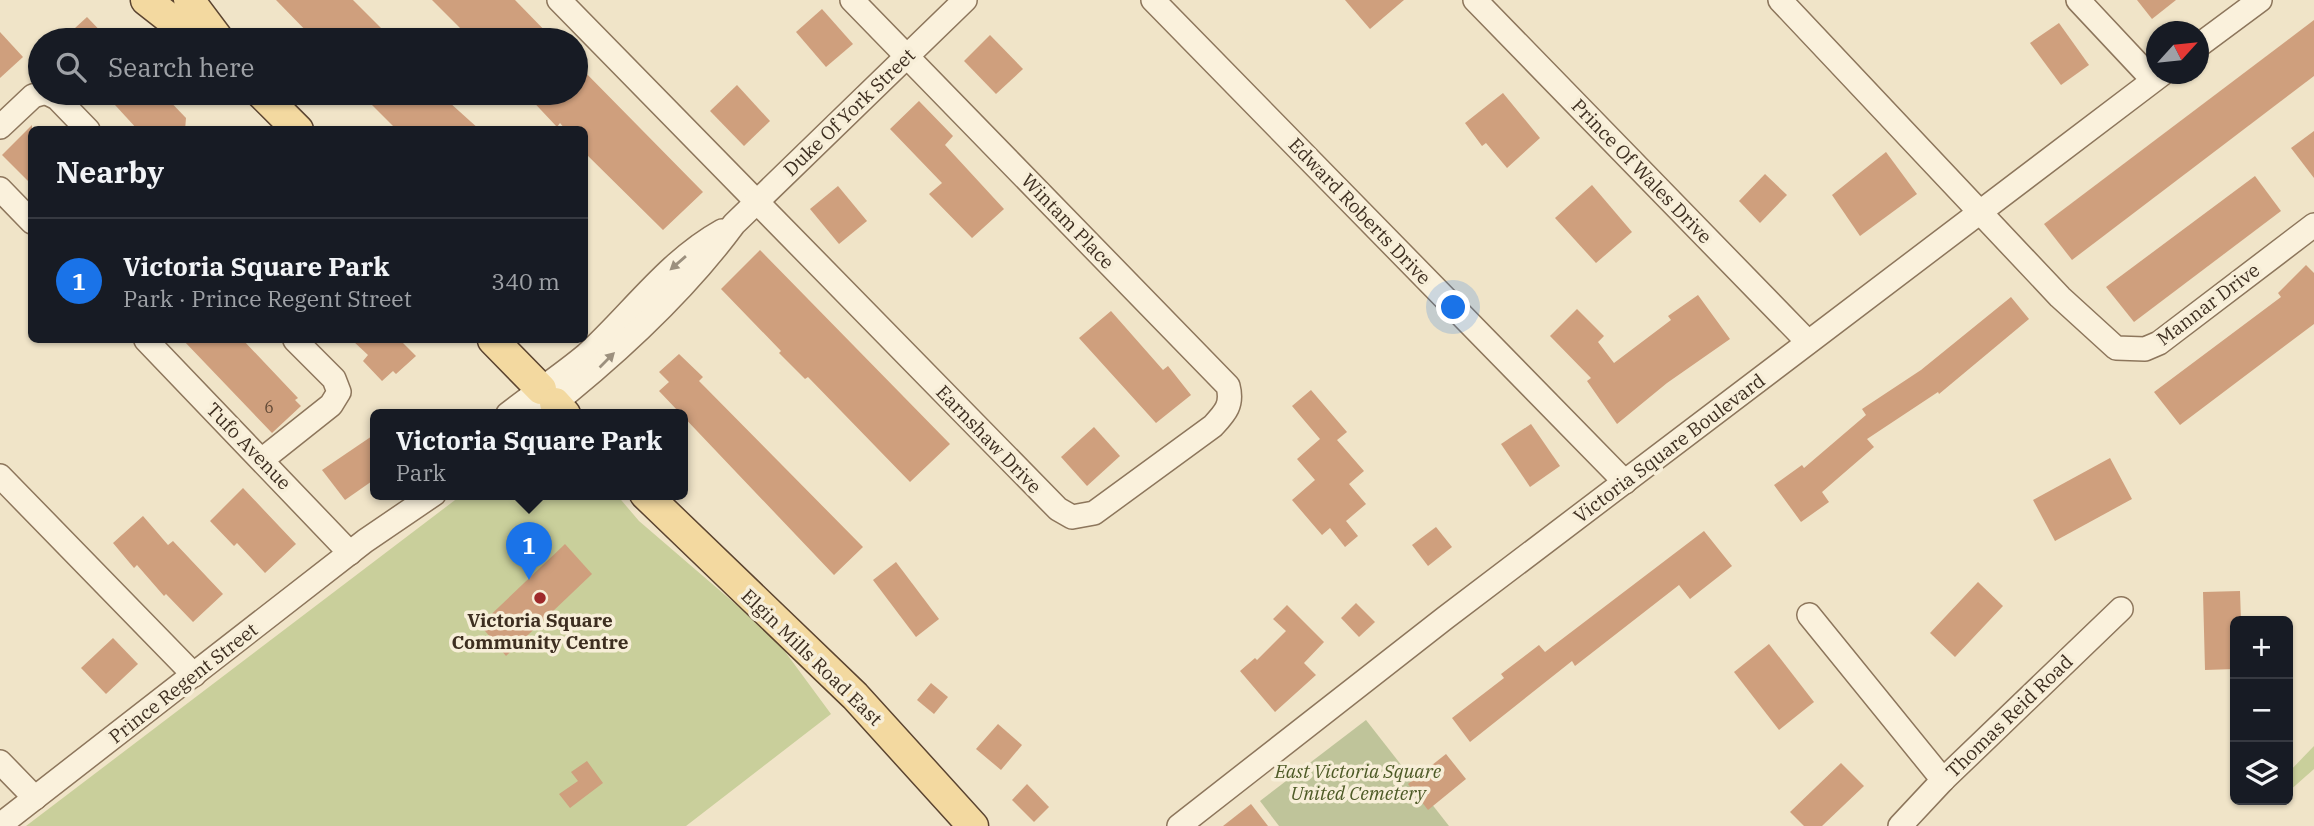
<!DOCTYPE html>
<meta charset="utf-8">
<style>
body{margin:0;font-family:"IBM Plex Serif",serif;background:#20242c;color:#f1f3f6}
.controls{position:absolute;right:21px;bottom:21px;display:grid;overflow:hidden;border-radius:10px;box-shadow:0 2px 5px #0004}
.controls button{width:63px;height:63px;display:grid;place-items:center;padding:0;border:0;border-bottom:2px solid #363941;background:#171b24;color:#f1f3f6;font:35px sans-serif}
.compass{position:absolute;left:2146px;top:21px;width:63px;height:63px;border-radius:50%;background:#171b24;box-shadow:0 2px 5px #0004;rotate:63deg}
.you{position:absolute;left:1454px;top:308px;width:24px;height:24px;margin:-18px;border:5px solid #fff;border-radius:50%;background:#1a73e8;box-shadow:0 0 0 10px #1a73e833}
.badge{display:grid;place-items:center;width:46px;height:46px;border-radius:50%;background:#1a73e8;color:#fff;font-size:23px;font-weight:700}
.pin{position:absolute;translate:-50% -58px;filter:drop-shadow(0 2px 4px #0008)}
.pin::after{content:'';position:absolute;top:37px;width:24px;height:21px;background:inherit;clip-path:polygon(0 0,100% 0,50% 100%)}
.popup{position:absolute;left:370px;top:409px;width:318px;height:91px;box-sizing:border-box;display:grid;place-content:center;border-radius:10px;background:#171b24;filter:drop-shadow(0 2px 5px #0005);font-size:23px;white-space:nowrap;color:#9ea1a6}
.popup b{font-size:26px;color:#f1f3f6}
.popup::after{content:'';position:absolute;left:50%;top:100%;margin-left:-14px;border:14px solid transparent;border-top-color:#171b24}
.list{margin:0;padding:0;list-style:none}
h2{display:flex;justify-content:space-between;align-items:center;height:91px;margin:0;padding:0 28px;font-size:30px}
h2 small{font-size:23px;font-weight:400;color:#9ea1a6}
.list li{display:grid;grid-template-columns:46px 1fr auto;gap:21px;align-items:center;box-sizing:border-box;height:126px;padding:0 28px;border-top:2px solid #363941}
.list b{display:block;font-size:26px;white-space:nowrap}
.list p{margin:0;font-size:23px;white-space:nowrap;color:#9ea1a6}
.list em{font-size:23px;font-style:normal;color:#9ea1a6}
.icon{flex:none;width:38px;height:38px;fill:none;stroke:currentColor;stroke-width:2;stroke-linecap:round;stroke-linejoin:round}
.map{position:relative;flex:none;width:2314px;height:826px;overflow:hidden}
.search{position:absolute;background:#171b24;box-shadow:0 2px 5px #0004;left:28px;top:28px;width:560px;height:77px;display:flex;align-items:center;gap:18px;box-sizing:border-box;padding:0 24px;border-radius:38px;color:#9ea1a6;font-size:26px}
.panel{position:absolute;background:#171b24;box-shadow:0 2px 5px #0004;left:28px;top:126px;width:560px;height:217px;border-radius:10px}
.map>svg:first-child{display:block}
.green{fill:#c9cf9b}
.cemetery{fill:#bfc49a}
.building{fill:#cf9f7d}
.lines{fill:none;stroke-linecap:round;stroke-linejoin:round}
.minor-casing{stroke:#8d765c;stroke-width:26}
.major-casing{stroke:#5b4430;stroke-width:33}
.minor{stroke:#faf1dc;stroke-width:23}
.major{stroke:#f3d9a0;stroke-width:30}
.oneway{fill:#9c907e}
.poi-dot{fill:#9e2a2b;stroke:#f7eed8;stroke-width:2.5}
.labels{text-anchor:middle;stroke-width:7;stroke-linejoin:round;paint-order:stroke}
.number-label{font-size:16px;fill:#624a37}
.street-label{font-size:19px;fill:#3d2e20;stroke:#f7eed8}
.poi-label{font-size:19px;font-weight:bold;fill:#3d2e20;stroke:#f7eed8}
.park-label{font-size:19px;font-style:italic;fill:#4d5a26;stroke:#f7eed8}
</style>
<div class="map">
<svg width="2314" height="826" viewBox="0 0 2314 826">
<rect width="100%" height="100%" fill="#f0e4c8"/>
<g class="green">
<path d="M 463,494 L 616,494 L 639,521 L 775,638 L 831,714 L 686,826 L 26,826 Z"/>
<path d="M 2314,746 L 2314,769 L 2288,792 L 2288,773 Z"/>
</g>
<path class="cemetery" d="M 1366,720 L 1449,826 L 1279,826 L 1260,801 Z"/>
<g class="building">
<path d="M 276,0 L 353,0 L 393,40 L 315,40 Z"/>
<path d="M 432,0 L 515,0 L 554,40 L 472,40 Z"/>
<path d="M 1345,0 L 1404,0 L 1370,29 Z"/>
<path d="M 2137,0 L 2176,0 L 2152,19 Z"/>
<path d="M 822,9 L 853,44 L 826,67 L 796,32 Z"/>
<path d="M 87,17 L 109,40 L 62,40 Z"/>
<path d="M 2314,20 L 2314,76 L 2072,260 L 2044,224 Z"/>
<path d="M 2059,23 L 2089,65 L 2061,85 L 2030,43 Z"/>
<path d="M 0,32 L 23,57 L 0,78 Z"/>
<path d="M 990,35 L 1023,69 L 996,94 L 964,61 Z"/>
<path d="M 576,63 L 703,192 L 663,230 L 584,152 L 584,130 L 566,130 L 560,123 L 557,127 L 525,93 L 576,93 Z"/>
<path d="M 737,85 L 770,121 L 744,146 L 710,111 Z"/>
<path d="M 104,93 L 162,93 L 186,118 L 185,130 L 138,130 Z"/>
<path d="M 360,93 L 439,93 L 480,130 L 397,130 Z"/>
<path d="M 1503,93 L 1540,138 L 1507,168 L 1486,143 L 1482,146 L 1465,123 Z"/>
<path d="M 919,101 L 953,136 L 945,145 L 1004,209 L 972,238 L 929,194 L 942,183 L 890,129 Z"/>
<path d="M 32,125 L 32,185 L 2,155 Z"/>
<path d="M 2314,131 L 2314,178 L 2291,148 Z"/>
<path d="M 1886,152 L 1917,194 L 1860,236 L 1832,195 Z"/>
<path d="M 1765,174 L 1787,195 L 1760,223 L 1739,201 Z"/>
<path d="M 2255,176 L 2281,211 L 2134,322 L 2106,287 Z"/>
<path d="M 1592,185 L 1632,232 L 1596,263 L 1555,218 Z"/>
<path d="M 838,186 L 867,221 L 839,244 L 810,209 Z"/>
<path d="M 760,250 L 950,444 L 910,482 L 808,377 L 805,379 L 779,353 L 781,351 L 721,289 Z"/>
<path d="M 2306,265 L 2314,273 L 2314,324 L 2180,425 L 2154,392 L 2281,297 L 2278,293 Z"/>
<path d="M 1698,295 L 1730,339 L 1667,383 L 1617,424 L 1587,381 L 1591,378 L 1550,336 L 1577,309 L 1604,336 L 1598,342 L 1614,363 L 1671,320 L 1668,316 Z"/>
<path d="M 2011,297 L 2029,319 L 1939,394 L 1938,392 L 1867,439 L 1874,447 L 1822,492 L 1829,502 L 1801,522 L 1774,485 L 1802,465 L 1804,468 L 1866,415 L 1862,409 L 1921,370 Z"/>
<path d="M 1111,311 L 1163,370 L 1168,366 L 1191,395 L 1156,423 L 1079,338 Z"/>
<path d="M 183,340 L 243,340 L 298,398 L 295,400 L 301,406 L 272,433 Z"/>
<path d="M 352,340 L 400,340 L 416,356 L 396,374 L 393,371 L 382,381 L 363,361 L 368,355 Z"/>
<path d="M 679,354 L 703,377 L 699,381 L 863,547 L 834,575 L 659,391 L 669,382 L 659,372 Z"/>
<path d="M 1311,390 L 1347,432 L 1337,440 L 1364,471 L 1349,484 L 1366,504 L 1346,521 L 1358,536 L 1345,547 L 1330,528 L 1322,535 L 1292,500 L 1315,480 L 1297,459 L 1320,439 L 1292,406 Z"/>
<path d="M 1531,424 L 1560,466 L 1530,487 L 1501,444 Z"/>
<path d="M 1094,427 L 1120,456 L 1087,486 L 1061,457 Z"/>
<path d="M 375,434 L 375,479 L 345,500 L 322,470 Z"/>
<path d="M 2110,458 L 2132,499 L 2055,541 L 2033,500 Z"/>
<path d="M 243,488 L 296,544 L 265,573 L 237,543 L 234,546 L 210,521 Z"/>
<path d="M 143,516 L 168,545 L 173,541 L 223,594 L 193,622 L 166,594 L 164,596 L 137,565 L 134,568 L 113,543 Z"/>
<path d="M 1436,527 L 1452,547 L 1428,566 L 1412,545 Z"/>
<path d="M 1704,531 L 1732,566 L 1690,599 L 1679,585 L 1575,666 L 1572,661 L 1470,742 L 1452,718 L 1504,678 L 1501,674 L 1539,645 L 1545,652 Z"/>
<path d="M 565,544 L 592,574 L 506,656 L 480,625 Z"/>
<path d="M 896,562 L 939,619 L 916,637 L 873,580 Z"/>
<path d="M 1978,582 L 2003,606 L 1955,657 L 1930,633 Z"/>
<path d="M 2240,591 L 2241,621 L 2235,621 L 2235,669 L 2205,670 L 2203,592 Z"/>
<path d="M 1356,603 L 1375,622 L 1359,637 L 1341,618 Z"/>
<path d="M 1287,605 L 1324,642 L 1304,663 L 1316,675 L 1275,712 L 1240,671 L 1255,658 L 1257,660 L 1286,631 L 1273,619 Z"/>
<path d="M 113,638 L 138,664 L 106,694 L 81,668 Z"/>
<path d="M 1769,644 L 1814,702 L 1779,730 L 1734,672 Z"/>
<path d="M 931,683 L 948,697 L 934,714 L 917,700 Z"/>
<path d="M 998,724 L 1022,745 L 1001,770 L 976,749 Z"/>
<path d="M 1446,754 L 1466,779 L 1428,810 L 1408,784 Z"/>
<path d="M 587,761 L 603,783 L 570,808 L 559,794 L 578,781 L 571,772 Z"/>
<path d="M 1841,763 L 1864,786 L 1822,826 L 1804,826 L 1790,812 Z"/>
<path d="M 1027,784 L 1049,807 L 1034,822 L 1012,800 Z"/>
<path d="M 1251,804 L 1268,826 L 1223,826 Z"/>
</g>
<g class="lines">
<defs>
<g id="minor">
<path d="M 559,0 L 1058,509 L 1072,517 L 1094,513 L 1213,426 C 1225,413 1233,405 1228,386 L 852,0"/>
<path d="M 1153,0 L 1625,482"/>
<path d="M 1475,0 L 1808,342"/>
<path d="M 1780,0 L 2060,297 L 2116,348 L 2145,349 L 2159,343 L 2314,225"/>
<path d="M 2078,0 L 2153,80"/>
<path d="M 2198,46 L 2260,0"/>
<path d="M 47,93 L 57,98 L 88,130"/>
<path d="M 0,127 L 33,96 L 43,93"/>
<path d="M 0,189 L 32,222"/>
<path d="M 146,340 L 350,553"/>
<path d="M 508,414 C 533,394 561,376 586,355 C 631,314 668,261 722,231"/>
<path d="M 541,414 C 611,359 681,296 734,224 L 965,0"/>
<path d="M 263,459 L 331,405 L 339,392 L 334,379 L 295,340"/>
<path d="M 0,476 L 194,675"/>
<path d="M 1809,615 L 1943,780"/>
<path d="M 0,762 L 35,798"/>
<path d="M 0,825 L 365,541 L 434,494"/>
<path d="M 1179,826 L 1445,618 L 2162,74"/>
<path d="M 1900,826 L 1943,780 L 2121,609"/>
</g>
<g id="major">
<path d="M 146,0 L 197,40"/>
<path d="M 189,0 L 219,40"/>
<path d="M 261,93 L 298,130"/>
<path d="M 493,340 L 541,389"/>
<path d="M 555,403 L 565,414"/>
<path d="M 645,494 L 855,696 L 973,826"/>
</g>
</defs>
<use href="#minor" class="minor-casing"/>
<use href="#major" class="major-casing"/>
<use href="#minor" class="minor"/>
<use href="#major" class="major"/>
</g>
<defs><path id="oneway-solid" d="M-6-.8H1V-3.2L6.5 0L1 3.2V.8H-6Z" transform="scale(1.75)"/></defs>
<g class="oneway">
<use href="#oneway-solid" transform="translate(678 263) rotate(139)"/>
<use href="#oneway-solid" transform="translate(607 360) rotate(-45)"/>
</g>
<circle class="poi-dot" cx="540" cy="598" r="7"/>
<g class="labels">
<g class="number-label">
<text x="269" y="413">6</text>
</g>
<g class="street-label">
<text transform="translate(849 112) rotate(-44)" y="7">Duke Of York Street</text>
<text transform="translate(1642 171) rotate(46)" y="7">Prince Of Wales Drive</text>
<text transform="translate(1360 211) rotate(46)" y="7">Edward Roberts Drive</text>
<text transform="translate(1068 221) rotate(46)" y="7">Wintam Place</text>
<text transform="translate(2208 304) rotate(-37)" y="7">Mannar Drive</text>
<text transform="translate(989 439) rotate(46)" y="7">Earnshaw Drive</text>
<text transform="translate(249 446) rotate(46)" y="7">Tufo Avenue</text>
<text transform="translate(1669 448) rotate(-37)" y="7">Victoria Square Boulevard</text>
<text transform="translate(812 657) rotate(44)" y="7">Elgin Mills Road East</text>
<text transform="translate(183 683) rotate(-38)" y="7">Prince Regent Street</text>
<text transform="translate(2009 716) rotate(-44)" y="7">Thomas Reid Road</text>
</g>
<g class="poi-label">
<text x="540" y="627">Victoria Square<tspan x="540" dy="22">Community Centre</tspan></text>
</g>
<g class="park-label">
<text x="1358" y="778">East Victoria Square<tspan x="1358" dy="22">United Cemetery</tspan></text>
</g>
</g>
</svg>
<div class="controls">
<button>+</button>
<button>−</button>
<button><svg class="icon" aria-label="layers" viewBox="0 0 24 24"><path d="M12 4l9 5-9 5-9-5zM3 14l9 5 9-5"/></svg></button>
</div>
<svg class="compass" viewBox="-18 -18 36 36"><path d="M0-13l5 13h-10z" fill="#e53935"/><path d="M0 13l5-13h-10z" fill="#9ea1a6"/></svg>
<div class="you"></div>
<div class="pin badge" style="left:529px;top:580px">1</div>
<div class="popup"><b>Victoria Square Park</b>Park</div>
<div class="search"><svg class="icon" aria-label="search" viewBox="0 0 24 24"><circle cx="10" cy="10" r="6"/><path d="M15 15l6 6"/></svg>Search here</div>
<section class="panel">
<h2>Nearby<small></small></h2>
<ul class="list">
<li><span class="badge">1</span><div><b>Victoria Square Park</b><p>Park · Prince Regent Street</p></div><em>340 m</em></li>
</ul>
</section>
</div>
